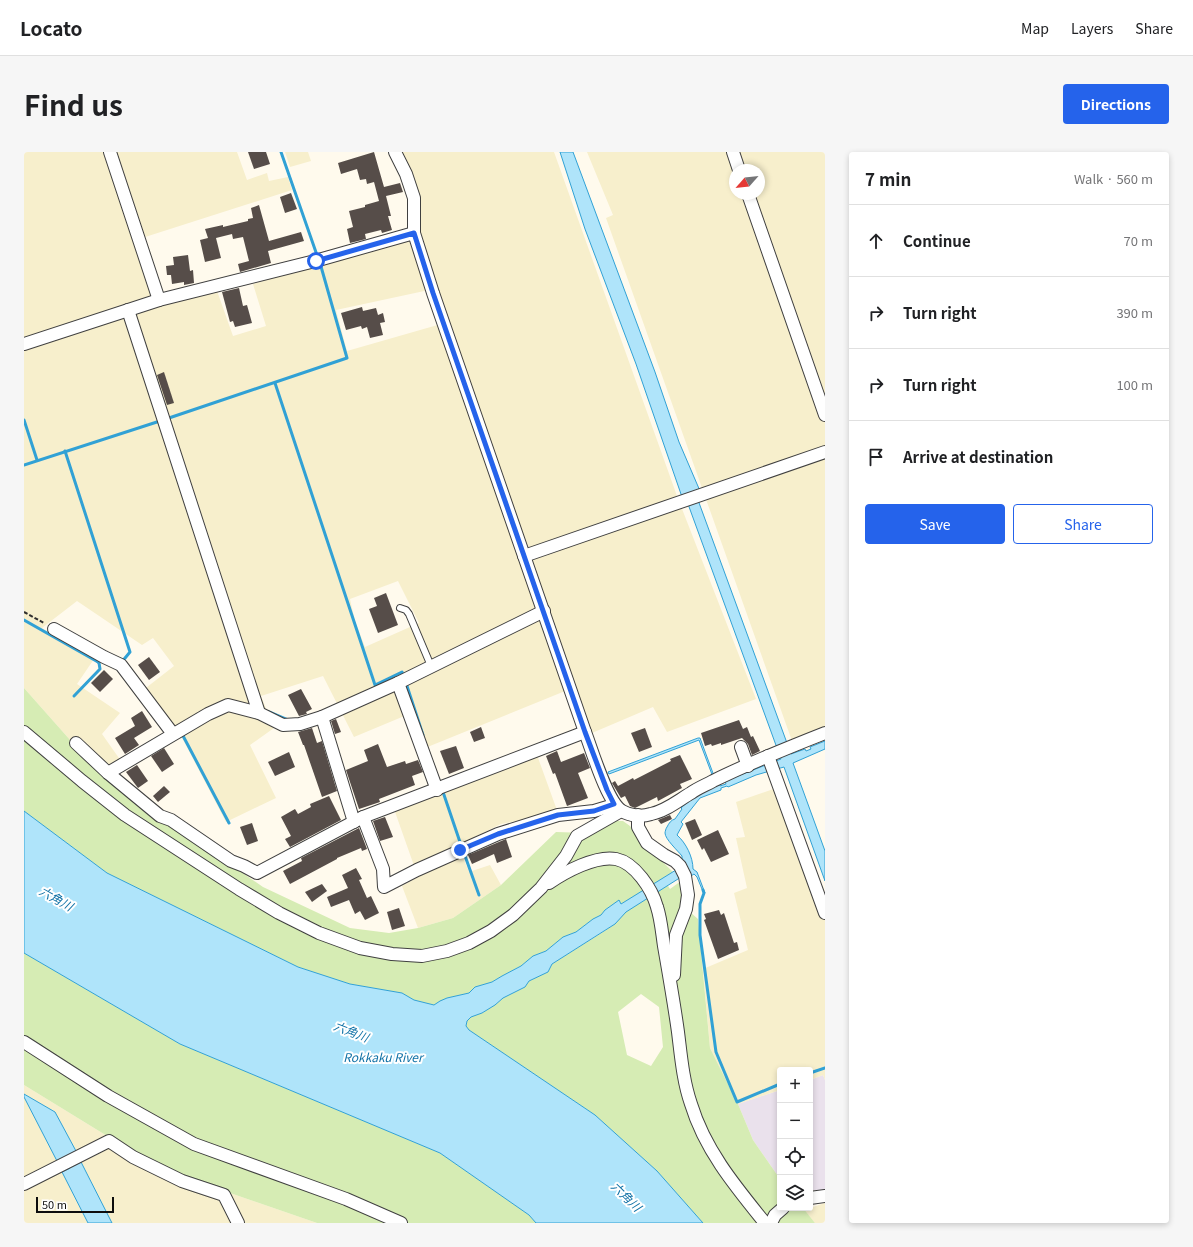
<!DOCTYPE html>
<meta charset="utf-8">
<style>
body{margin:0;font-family:Georgia,"Noto Sans JP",serif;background:#f6f6f6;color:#202124}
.controls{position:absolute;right:12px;bottom:12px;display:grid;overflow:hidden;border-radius:4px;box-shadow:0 2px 6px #0003}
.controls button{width:36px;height:36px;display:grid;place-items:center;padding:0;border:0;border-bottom:1px solid #e0e0e0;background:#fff;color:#202124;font:20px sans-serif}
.compass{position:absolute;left:705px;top:12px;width:36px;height:36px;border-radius:50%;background:#fff;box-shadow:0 2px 6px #0003;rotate:243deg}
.scale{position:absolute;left:12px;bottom:10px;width:78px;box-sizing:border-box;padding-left:4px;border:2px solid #0d0d0d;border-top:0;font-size:11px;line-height:14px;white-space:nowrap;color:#0d0d0d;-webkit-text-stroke:3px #fff;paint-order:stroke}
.stop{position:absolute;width:12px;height:12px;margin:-9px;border:3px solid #2563eb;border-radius:50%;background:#fff}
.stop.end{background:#2563eb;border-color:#fff;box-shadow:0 1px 4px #0008}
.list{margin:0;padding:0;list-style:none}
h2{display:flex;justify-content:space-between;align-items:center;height:52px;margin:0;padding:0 16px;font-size:17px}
h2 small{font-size:13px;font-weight:400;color:#757577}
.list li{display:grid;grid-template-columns:26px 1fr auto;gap:12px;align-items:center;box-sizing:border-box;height:72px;padding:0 16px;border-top:1px solid #e0e0e0}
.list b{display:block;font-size:15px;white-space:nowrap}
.list em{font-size:13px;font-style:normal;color:#757577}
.actions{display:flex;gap:8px;padding:12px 16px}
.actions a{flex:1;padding:9px 0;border:1px solid #2563eb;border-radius:4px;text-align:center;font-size:14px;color:#2563eb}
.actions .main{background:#2563eb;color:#fff}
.icon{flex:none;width:22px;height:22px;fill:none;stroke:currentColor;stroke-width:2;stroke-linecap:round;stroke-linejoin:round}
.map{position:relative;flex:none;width:801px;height:1071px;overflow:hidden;border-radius:4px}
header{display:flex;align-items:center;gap:24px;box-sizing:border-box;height:56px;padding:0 20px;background:#fff;border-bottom:1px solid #e0e0e0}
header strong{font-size:19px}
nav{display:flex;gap:22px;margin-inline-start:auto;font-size:14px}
.intro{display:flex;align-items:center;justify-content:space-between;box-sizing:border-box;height:96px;padding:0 24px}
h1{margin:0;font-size:28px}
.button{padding:10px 18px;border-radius:4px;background:#2563eb;color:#fff;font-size:14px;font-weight:700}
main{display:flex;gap:24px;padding:0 24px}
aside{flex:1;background:#fff;border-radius:4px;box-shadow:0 2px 6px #0003}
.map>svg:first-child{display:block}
.industrial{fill:#eae1ec}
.farmland{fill:#f7efcc;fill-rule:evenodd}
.green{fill:#d6ecb4;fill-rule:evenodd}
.water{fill:#afe4fa;stroke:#31a1d5}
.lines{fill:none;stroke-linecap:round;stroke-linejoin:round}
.stream{stroke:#31a1d5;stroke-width:3}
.building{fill:#564d49}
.lane-casing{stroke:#404040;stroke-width:8}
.street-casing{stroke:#404040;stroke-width:14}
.path{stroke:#2f2f2f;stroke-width:2;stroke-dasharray:4 2;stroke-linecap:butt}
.lane{stroke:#fff;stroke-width:6}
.street{stroke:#fff;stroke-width:12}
.route{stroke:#2563eb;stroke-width:5}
.labels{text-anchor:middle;stroke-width:4;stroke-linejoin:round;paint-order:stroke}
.water-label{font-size:12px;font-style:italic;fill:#0f71a6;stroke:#fff}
</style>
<header>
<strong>Locato</strong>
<nav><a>Map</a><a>Layers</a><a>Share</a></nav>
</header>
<div class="intro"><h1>Find us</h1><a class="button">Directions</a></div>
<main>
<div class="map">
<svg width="801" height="1071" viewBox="0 0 801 1071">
<rect width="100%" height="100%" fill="#fffaed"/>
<g class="industrial">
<path d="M 799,923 L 801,928 L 801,1038 L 786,1038 L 786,928 Z"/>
<path d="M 756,938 L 756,1027 L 729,988 L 714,952 Z"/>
</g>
<g class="farmland">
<path d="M 0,0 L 83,0 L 133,151 L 192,136 L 209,184 L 242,174 L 229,132 L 291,113 L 387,85 L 405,138 L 312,158 L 323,199 L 424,170 L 395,87 L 397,50 L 389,22 L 378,0 L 530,0 L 653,344 L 732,547 L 643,580 L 629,555 L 568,581 L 551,535 L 401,596 L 390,560 L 330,585 L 299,524 L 237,544 L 250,576 L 226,593 L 252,646 L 202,670 L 154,578 L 118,539 L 150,514 L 129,486 L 118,493 L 53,449 L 18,476 L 70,507 L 53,532 L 96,561 L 78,582 L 97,609 L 78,624 L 0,536 ZM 374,429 L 395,471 L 341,495 L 331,469 L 326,447 Z"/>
<path d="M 89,0 L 213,0 L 223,28 L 243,21 L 245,29 L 264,25 L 268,38 L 118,86 Z"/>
<path d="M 261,0 L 284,0 L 287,9 L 266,15 Z"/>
<path d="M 563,0 L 801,0 L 801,575 L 768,589 L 582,66 L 589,63 ZM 711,18 L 735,18 L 735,42 L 711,42 Z"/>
<path d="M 513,603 L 534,661 L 477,672 L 434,693 L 445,720 L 466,713 L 477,733 L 429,766 L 394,776 L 378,734 L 394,725 L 370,657 Z"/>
<path d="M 761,633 L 801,747 L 801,928 L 799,923 L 786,928 L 786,918 L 756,918 L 756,938 L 714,952 L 686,896 L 679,817 L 724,798 L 710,741 L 723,736 L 712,686 L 721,685 L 712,650 Z"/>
<path d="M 0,933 L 88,987 L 160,1025 L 293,1071 L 0,1071 Z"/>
<path d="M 801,1051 L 801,1071 L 791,1071 L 780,1058 Z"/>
</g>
<g class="green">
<path d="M 0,536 L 78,624 L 239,735 L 326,776 L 365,781 L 394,776 L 429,766 L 477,733 L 532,680 L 564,681 L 584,669 L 599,669 L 606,674 L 614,686 L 649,720 L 639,726 L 646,737 L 657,729 L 659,754 L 674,767 L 686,896 L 714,952 L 729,988 L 756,1027 L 756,1056 L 779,1056 L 791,1071 L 679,1071 L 633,1019 L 571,963 L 445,878 L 442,874 L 443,869 L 447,865 L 458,861 L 471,853 L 479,846 L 501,835 L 505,829 L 524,820 L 528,812 L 576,782 L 591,772 L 601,760 L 632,741 L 596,752 L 594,749 L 581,758 L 578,763 L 569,767 L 552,780 L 539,785 L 522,799 L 509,804 L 497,814 L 478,824 L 468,830 L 451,835 L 445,841 L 423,846 L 410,853 L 390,848 L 378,841 L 326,832 L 274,815 L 83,721 L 0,659 ZM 617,842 L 635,855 L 639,895 L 627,914 L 603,903 L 594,860 Z"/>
<path d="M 0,801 L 156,892 L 416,1001 L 505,1063 L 512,1071 L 293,1071 L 160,1025 L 88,987 L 0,933 Z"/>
</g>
<g class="water">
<path d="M 536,0 L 549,0 L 631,220 L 655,290 L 676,339 L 674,348 L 767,602 L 781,597 L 782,599 L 787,597 L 786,595 L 801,589 L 801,597 L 769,611 L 801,699 L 801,729 L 760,615 L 732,623 L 704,635 L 703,634 L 697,636 L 697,638 L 676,646 L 657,670 L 659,672 L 653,683 C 662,691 669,705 669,717 L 673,720 L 681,741 L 680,742 L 673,725 L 670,722 L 667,724 L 665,720 L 602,760 L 591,772 L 528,812 L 524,820 L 505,829 L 501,835 L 479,846 L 471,853 L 458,861 L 447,865 L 443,869 L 442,874 L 445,878 L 571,963 L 633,1019 L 679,1071 L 512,1071 L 505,1063 L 416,1001 L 156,892 L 0,801 L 0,659 L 83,721 L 274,815 L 326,832 L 378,841 L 390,848 L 410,853 L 416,849 L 423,846 L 445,841 L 451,835 L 468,830 L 478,824 L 497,814 L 509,804 L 522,799 L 539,785 L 552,780 L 569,767 L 577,763 L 581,758 L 595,748 L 597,752 L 660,713 L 658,708 L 658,704 C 654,699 641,687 641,681 C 641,680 642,676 643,675 C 645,671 647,668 651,667 L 658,657 L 657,656 L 669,645 L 692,633 L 675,588 L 585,622 L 584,620 L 674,586 L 676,586 L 693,632 L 695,631 L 696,634 L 702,632 L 701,629 L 757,607 L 664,352 L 658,345 L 612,212 L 561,77 Z"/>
<path d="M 0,942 L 31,960 L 52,999 L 49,1014 L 57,1010 L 88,1071 L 64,1071 L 38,1020 L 46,1016 L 33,1009 L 0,945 Z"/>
</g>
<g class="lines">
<g class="stream">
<path d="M 257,0 L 294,106"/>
<path d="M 251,231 L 351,533 L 378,520 L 380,526"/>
<path d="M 142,267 L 323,206 L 296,111"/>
<path d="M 0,268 L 13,308"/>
<path d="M 41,299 L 106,500 L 97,511"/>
<path d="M 0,313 L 136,269"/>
<path d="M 0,468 L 74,510 L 76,506"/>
<path d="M 382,531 L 399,583"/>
<path d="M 50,544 L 76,517 L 75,511 L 74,510"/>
<path d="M 245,560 L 264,568"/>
<path d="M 157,580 L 205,671"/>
<path d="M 418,637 L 438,696"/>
<path d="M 440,701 L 455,743"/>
<path d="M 679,738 L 680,741 L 676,752 L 676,783 L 692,900 L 713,950 L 756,932"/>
<path d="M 786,921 L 801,916"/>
</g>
</g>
<g class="building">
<path d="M 224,0 L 242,0 L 246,12 L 230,17 Z"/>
<path d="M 350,0 L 360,35 L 376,31 L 379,40 L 362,44 L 367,64 L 364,64 L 368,78 L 358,81 L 357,78 L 341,82 L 342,87 L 326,91 L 323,77 L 329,75 L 325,59 L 341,55 L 341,53 L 355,49 L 350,30 L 343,32 L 342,27 L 336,28 L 333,17 L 317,22 L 314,11 Z"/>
<path d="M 267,41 L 273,57 L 261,61 L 256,45 Z"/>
<path d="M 235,53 L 245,89 L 277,80 L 280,89 L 244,99 L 247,111 L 216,120 L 214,112 L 225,109 L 219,85 L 209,87 L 208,82 L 192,86 L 197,106 L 181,110 L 176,88 L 184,86 L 181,77 L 199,73 L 199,75 L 224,69 L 224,67 L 229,66 L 227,56 Z"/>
<path d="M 164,103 L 166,119 L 169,118 L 170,131 L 160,133 L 160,130 L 148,132 L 147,123 L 143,123 L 142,114 L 150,113 L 149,105 Z"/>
<path d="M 215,136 L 219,154 L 223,153 L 228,171 L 211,175 L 209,169 L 206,170 L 198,140 Z"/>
<path d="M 338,155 L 339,159 L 352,156 L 354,163 L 359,161 L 361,170 L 356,171 L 359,183 L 346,186 L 343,175 L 338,177 L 337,174 L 322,178 L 317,161 Z"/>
<path d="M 140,220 L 150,251 L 143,253 L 133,223 Z"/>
<path d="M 362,441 L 374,473 L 354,481 L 345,457 L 353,454 L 350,446 Z"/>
<path d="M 125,505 L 136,520 L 125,528 L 114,513 Z"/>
<path d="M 80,518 L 89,527 L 76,540 L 67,531 Z"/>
<path d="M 277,537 L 288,557 L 282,560 L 283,562 L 275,564 L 264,543 Z"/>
<path d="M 118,559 L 128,575 L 110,586 L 115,593 L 101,602 L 91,586 L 111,574 L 107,566 Z"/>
<path d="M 312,567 L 317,580 L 311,582 L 307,569 Z"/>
<path d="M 715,568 L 719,577 L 723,575 L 727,585 L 729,584 L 736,599 L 728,603 L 724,592 L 718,586 L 697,593 L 697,591 L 688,594 L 687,592 L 681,594 L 677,581 Z"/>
<path d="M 457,575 L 461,586 L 450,590 L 446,580 Z"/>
<path d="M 288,576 L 293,591 L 298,589 L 313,639 L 298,645 L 280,593 L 279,593 L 274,580 Z"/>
<path d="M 621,576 L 628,595 L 615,600 L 607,581 Z"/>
<path d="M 354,592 L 363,615 L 381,609 L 382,612 L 394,608 L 399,620 L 388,624 L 391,633 L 355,647 L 356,650 L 335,657 L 322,618 L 344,609 L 340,598 Z"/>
<path d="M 432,594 L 440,616 L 425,622 L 416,599 Z"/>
<path d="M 140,596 L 150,612 L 138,620 L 127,604 Z"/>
<path d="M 533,599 L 537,610 L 560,601 L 566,616 L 554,621 L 564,646 L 543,654 L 531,621 L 529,622 L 522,604 Z"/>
<path d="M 265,600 L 271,615 L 251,624 L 244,610 Z"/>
<path d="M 656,603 L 668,627 L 656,632 L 658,636 L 634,649 L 633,645 L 611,656 L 606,654 L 601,644 L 597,646 L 588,631 L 591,629 L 594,634 L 609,626 L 610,628 L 647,609 L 646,607 Z"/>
<path d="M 113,613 L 124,629 L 114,636 L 102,620 Z"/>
<path d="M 140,634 L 146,640 L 134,650 L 129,644 Z"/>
<path d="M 305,644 L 317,668 L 266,695 L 261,687 L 267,684 L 257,665 L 271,657 L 274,662 L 287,655 L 286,652 Z"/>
<path d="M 646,663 L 648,667 L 637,672 L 634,668 Z"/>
<path d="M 361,665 L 369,685 L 356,689 L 349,669 Z"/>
<path d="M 671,667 L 678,683 L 668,688 L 661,671 Z"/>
<path d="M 228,671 L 234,689 L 223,693 L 216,675 Z"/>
<path d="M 335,676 L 343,697 L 338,699 L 337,696 L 313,706 L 313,707 L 266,732 L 259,719 L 278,709 L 277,706 Z"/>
<path d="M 694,678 L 705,702 L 687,710 L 680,696 L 678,698 L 673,688 Z"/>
<path d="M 482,687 L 488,705 L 473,711 L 470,702 L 448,712 L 444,703 Z"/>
<path d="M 332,716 L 338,727 L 335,728 L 343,746 L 347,744 L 355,761 L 341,768 L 336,759 L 331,762 L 325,748 L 307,755 L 303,745 L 324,736 L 318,723 Z"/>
<path d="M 298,732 L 303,739 L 288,750 L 281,740 Z"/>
<path d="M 375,756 L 381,774 L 368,778 L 363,760 Z"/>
<path d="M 695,758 L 697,763 L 700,761 L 710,791 L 713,790 L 715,798 L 694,807 L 680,768 L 682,767 L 680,762 Z"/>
</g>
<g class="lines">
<defs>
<path id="lane" d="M 376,456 L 382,458 L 385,462 L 407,514"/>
<g id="street">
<path d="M 86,0 L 135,148"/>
<path d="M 371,0 L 382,22 L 390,46 L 390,81 L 409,141 L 561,580 C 568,598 583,650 598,659 C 606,664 618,665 627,662 C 642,659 655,648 667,641 C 674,636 682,633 689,629 C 725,611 763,596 801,581"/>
<path d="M 709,0 L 715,18"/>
<path d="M 724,42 L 801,263"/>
<path d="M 104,158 L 235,561"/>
<path d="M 0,192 L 135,148 L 291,109 L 390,81"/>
<path d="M 500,404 L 801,300"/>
<path d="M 30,477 L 80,505 L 97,513 L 149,582"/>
<path d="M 374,531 L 413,638"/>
<path d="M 298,565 L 330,670"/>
<path d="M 0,580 L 58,629 L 101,663 L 215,737 L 255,761 L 295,781 L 336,796 L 368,802 L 398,804 L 423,799 L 445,791 L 467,779 L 489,763 L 517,736 L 542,704 L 553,684 L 597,659"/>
<path d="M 52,591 L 84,621 L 136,664 L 147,668 L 207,709 L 220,714 L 233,721 L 339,665 L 561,580"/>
<path d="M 717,595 L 724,614"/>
<path d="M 744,604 L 801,761"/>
<path d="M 84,621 L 184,562 L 204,553 L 235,561 L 259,573 L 276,572 L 298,565 L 374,531 L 520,459"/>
<path d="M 614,663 L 614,675 L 623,691 L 640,703 L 651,709 L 656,714 L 661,724 L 664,743 L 662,757 L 652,783 L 650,823"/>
<path d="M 339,665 L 359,717 L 360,735 L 393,718 L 474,682 L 534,663 L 570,659 L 590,653"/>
<path d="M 525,731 C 541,720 572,703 592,707 C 611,711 628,737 633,755 C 637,767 638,781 640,794 C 645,823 650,851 654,880 C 657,904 659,929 667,952 C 681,998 711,1034 741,1071"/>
<path d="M 0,890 L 84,944 L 170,992 L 322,1047 L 377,1071"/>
<path d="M 0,1032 L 85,989 L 109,1005 L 158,1029 L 200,1043 L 214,1071"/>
<path d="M 786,1046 L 801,1044"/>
<path d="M 747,1071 L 751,1063 L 759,1056"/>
</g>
</defs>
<use href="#lane" class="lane-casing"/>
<use href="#street" class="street-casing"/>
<path class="path" d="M 0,460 L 20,471"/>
<use href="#lane" class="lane"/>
<use href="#street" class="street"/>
</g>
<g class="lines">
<path class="route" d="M 292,109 L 390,81 L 409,141 L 561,580 L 583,638 L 590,652 L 570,659 L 534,663 L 474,682 L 436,698"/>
</g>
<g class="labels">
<g class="water-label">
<text transform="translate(32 747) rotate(29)" y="4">六角川</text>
<text transform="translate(327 880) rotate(21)" y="4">六角川</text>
<text x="359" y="910">Rokkaku River</text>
<text transform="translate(602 1045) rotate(44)" y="4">六角川</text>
</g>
</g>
</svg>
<div class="controls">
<button>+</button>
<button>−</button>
<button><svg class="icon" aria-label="locate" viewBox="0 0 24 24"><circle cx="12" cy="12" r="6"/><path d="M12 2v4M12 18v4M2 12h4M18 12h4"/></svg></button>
<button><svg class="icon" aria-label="layers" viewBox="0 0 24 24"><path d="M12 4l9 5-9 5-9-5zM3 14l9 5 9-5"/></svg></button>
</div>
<svg class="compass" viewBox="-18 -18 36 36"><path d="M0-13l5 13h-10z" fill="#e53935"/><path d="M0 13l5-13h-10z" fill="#757577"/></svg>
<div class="scale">50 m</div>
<div class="stop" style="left:292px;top:109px"></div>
<div class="stop end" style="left:436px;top:698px"></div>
</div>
<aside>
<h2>7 min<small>Walk · 560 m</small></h2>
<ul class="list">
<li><svg class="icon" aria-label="ahead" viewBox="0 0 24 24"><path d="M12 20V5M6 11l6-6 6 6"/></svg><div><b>Continue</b></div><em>70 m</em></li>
<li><svg class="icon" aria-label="right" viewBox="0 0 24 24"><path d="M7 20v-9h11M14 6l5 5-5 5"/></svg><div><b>Turn right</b></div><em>390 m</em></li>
<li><svg class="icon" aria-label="right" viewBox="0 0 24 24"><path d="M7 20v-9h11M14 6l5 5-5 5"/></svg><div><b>Turn right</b></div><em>100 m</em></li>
<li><svg class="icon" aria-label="arrive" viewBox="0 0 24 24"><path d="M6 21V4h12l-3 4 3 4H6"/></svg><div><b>Arrive at destination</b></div></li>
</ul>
<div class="actions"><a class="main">Save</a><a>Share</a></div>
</aside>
</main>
